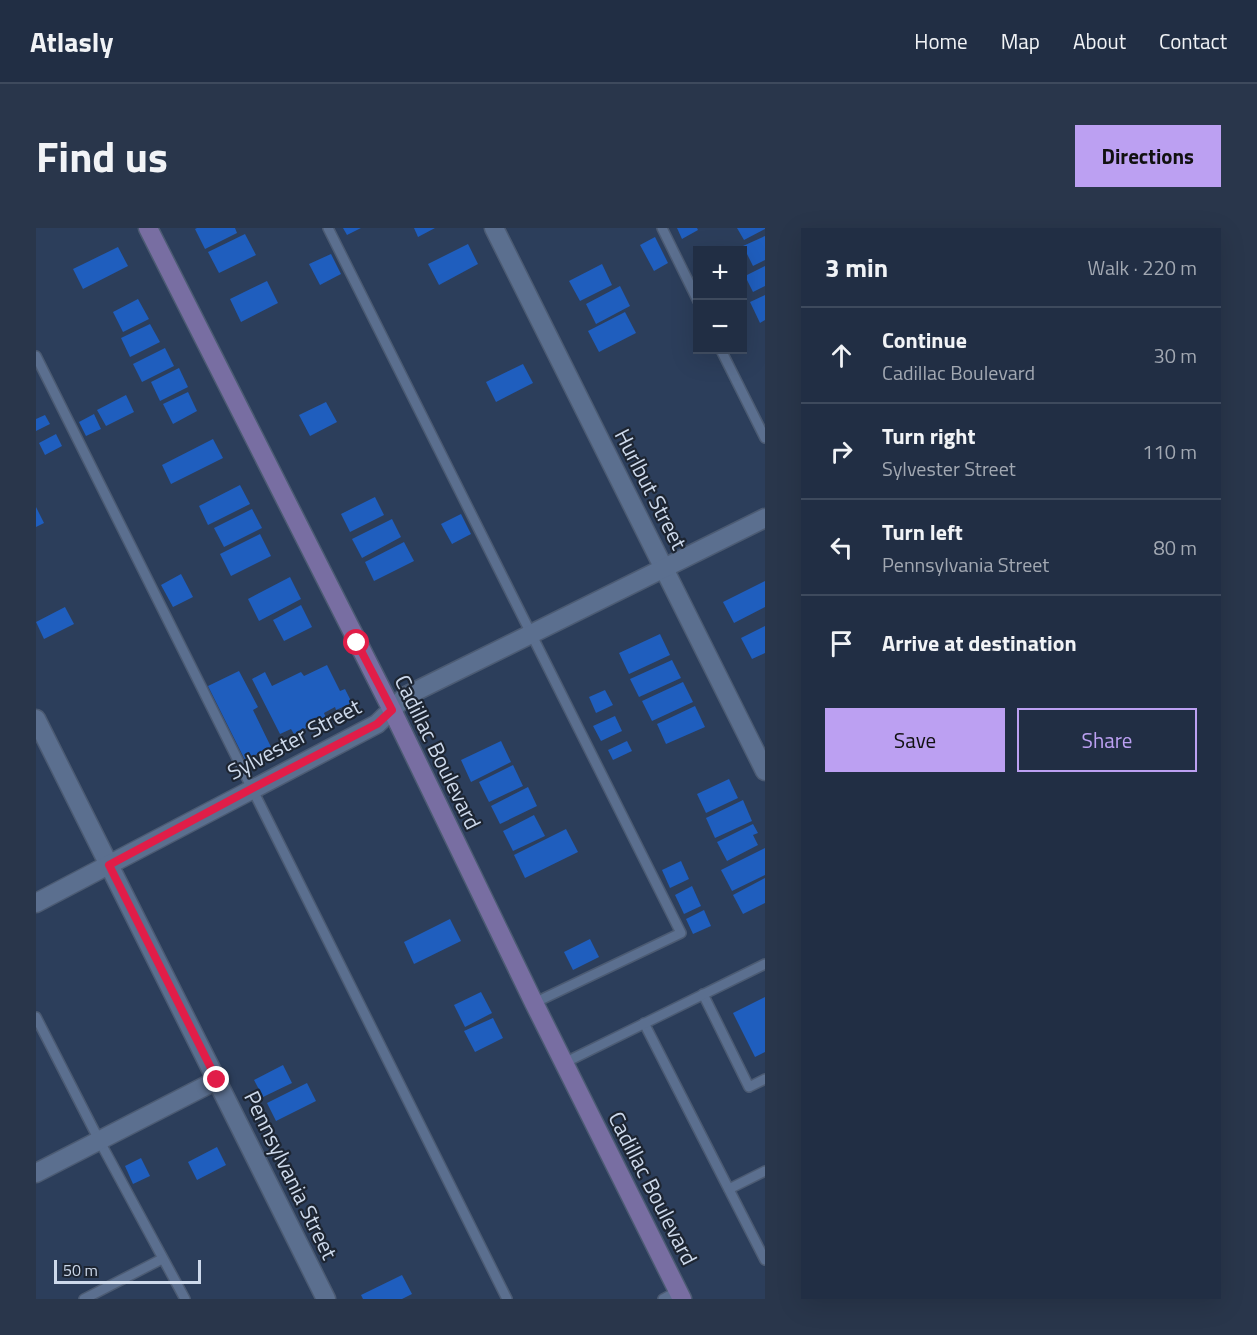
<!DOCTYPE html>
<meta charset="utf-8">
<style>
body{margin:0;font-family:"Titillium Web",sans-serif;background:#29364b;color:#f1f3f6}
.controls{position:absolute;right:18px;top:18px;display:grid;overflow:hidden;border-radius:0px;box-shadow:0 6px 24px #0002}
.controls button{width:54px;height:54px;display:grid;place-items:center;padding:0;border:0;border-bottom:2px solid #3e4a5d;background:#212e44;color:#f1f3f6;font:30px sans-serif}
.scale{position:absolute;left:18px;bottom:15px;width:147px;box-sizing:border-box;padding-left:6px;border:3px solid #cdd9eb;border-top:0;font-size:16px;line-height:21px;white-space:nowrap;color:#cdd9eb;-webkit-text-stroke:4px #1d2532;paint-order:stroke}
.stop{position:absolute;width:18px;height:18px;margin:-14px;border:4px solid #e11d48;border-radius:50%;background:#fff}
.stop.end{background:#e11d48;border-color:#fff;box-shadow:0 2px 6px #0008}
.list{margin:0;padding:0;list-style:none}
h2{display:flex;justify-content:space-between;align-items:center;height:78px;margin:0;padding:0 24px;font-size:26px}
h2 small{font-size:20px;font-weight:400;color:#a2a8b2}
.list li{display:grid;grid-template-columns:39px 1fr auto;gap:18px;align-items:center;box-sizing:border-box;height:96px;padding:0 24px;border-top:2px solid #3e4a5d}
.list b{display:block;font-size:22px;white-space:nowrap}
.list p{margin:0;font-size:20px;white-space:nowrap;color:#a2a8b2}
.list em{font-size:20px;font-style:normal;color:#a2a8b2}
.actions{display:flex;gap:12px;padding:18px 24px}
.actions a{flex:1;padding:14px 0;border:2px solid #bca0f2;border-radius:0px;text-align:center;font-size:21px;color:#bca0f2}
.actions .main{background:#bca0f2;color:#111}
.icon{flex:none;width:33px;height:33px;fill:none;stroke:currentColor;stroke-width:2;stroke-linecap:round;stroke-linejoin:round}
.map{position:relative;flex:none;width:729px;height:1071px;overflow:hidden;border-radius:0px}
header{display:flex;align-items:center;gap:36px;box-sizing:border-box;height:84px;padding:0 30px;background:#212e44;border-bottom:2px solid #3e4a5d}
header strong{font-size:28px}
nav{display:flex;gap:33px;margin-inline-start:auto;font-size:21px}
.intro{display:flex;align-items:center;justify-content:space-between;box-sizing:border-box;height:144px;padding:0 36px}
h1{margin:0;font-size:42px}
.button{padding:15px 27px;border-radius:0px;background:#bca0f2;color:#111;font-size:21px;font-weight:700}
main{display:flex;gap:36px;padding:0 36px}
aside{flex:1;background:#212e44;border-radius:0px;box-shadow:0 6px 24px #0002}
.map>svg:first-child{display:block}
.building{fill:#1f5ebe}
.lines{fill:none;stroke-linecap:round;stroke-linejoin:round}
.lane-casing{stroke:#4c5b73;stroke-width:12}
.street-casing{stroke:#4c5b73;stroke-width:21}
.secondary-casing{stroke:#4c5b73;stroke-width:21}
.lane{stroke:#5b6f8f;stroke-width:9}
.street{stroke:#5b6f8f;stroke-width:18}
.secondary{stroke:#786ea2;stroke-width:18}
.route{stroke:#e11d48;stroke-width:8}
.labels{text-anchor:middle;stroke-width:4.5;stroke-linejoin:round;paint-order:stroke}
.street-label{font-size:22px;fill:#cdd9eb;stroke:#1d2532}
</style>
<header>
<strong>Atlasly</strong>
<nav><a>Home</a><a>Map</a><a>About</a><a>Contact</a></nav>
</header>
<div class="intro"><h1>Find us</h1><a class="button">Directions</a></div>
<main>
<div class="map">
<svg width="729" height="1071" viewBox="0 0 729 1071">
<rect width="100%" height="100%" fill="#2c3e5b"/>
<g class="building">
<path d="M 161,0 L 199,0 L 201,5 L 169,21 L 159,1 Z"/>
<path d="M 307,0 L 325,0 L 311,7 Z"/>
<path d="M 378,0 L 399,0 L 382,9 Z"/>
<path d="M 641,0 L 661,0 L 662,2 L 646,11 Z"/>
<path d="M 701,0 L 729,0 L 729,1 L 708,12 Z"/>
<path d="M 209,6 L 220,27 L 183,45 L 172,24 Z"/>
<path d="M 729,8 L 729,32 L 717,38 L 707,18 Z"/>
<path d="M 619,9 L 632,35 L 618,43 L 604,17 Z"/>
<path d="M 432,16 L 442,36 L 403,57 L 392,36 Z"/>
<path d="M 82,19 L 92,38 L 47,61 L 37,41 Z"/>
<path d="M 295,26 L 305,46 L 284,57 L 273,36 Z"/>
<path d="M 566,36 L 576,57 L 544,73 L 533,53 Z"/>
<path d="M 729,38 L 729,58 L 717,64 L 709,48 Z"/>
<path d="M 231,53 L 242,75 L 205,94 L 194,71 Z"/>
<path d="M 584,58 L 594,78 L 560,96 L 550,76 Z"/>
<path d="M 729,67 L 729,92 L 724,95 L 714,74 Z"/>
<path d="M 102,71 L 113,91 L 87,104 L 77,84 Z"/>
<path d="M 589,84 L 600,105 L 563,124 L 552,103 Z"/>
<path d="M 114,96 L 124,114 L 94,129 L 85,110 Z"/>
<path d="M 129,120 L 138,138 L 106,154 L 97,136 Z"/>
<path d="M 487,136 L 497,155 L 460,174 L 450,154 Z"/>
<path d="M 143,140 L 152,159 L 124,173 L 115,154 Z"/>
<path d="M 152,164 L 161,183 L 137,196 L 127,176 Z"/>
<path d="M 90,167 L 98,184 L 70,198 L 61,182 Z"/>
<path d="M 290,174 L 301,194 L 274,208 L 263,187 Z"/>
<path d="M 58,186 L 65,201 L 50,208 L 43,194 Z"/>
<path d="M 9,187 L 14,196 L 0,203 L 0,191 Z"/>
<path d="M 20,206 L 26,218 L 9,227 L 3,215 Z"/>
<path d="M 177,211 L 187,230 L 135,256 L 126,237 Z"/>
<path d="M 204,257 L 214,276 L 172,297 L 163,278 Z"/>
<path d="M 339,269 L 348,287 L 314,304 L 305,286 Z"/>
<path d="M 0,279 L 8,295 L 0,299 Z"/>
<path d="M 216,281 L 226,300 L 188,319 L 178,300 Z"/>
<path d="M 425,286 L 435,306 L 416,316 L 405,296 Z"/>
<path d="M 356,291 L 365,309 L 326,330 L 316,311 Z"/>
<path d="M 224,306 L 235,328 L 195,348 L 184,326 Z"/>
<path d="M 368,314 L 378,333 L 338,353 L 329,334 Z"/>
<path d="M 145,346 L 157,369 L 137,379 L 125,357 Z"/>
<path d="M 254,349 L 265,371 L 223,393 L 212,371 Z"/>
<path d="M 729,353 L 729,379 L 698,395 L 687,374 Z"/>
<path d="M 265,377 L 276,399 L 248,413 L 237,392 Z"/>
<path d="M 29,379 L 38,396 L 8,411 L 0,394 Z"/>
<path d="M 729,398 L 729,425 L 716,431 L 705,410 Z"/>
<path d="M 624,406 L 634,427 L 593,446 L 583,425 Z"/>
<path d="M 636,432 L 645,450 L 603,469 L 594,451 Z"/>
<path d="M 291,437 L 304,463 L 309,461 L 316,475 L 300,482 L 299,479 L 288,485 L 290,490 L 258,506 L 255,501 L 244,506 L 216,451 L 229,444 L 236,458 L 265,444 L 268,448 Z"/>
<path d="M 203,443 L 222,479 L 217,482 L 235,519 L 209,532 L 172,458 Z"/>
<path d="M 647,454 L 657,474 L 616,493 L 606,473 Z"/>
<path d="M 569,462 L 577,477 L 560,485 L 553,469 Z"/>
<path d="M 659,478 L 669,499 L 630,516 L 621,496 Z"/>
<path d="M 579,488 L 586,503 L 565,513 L 557,498 Z"/>
<path d="M 465,513 L 475,534 L 435,554 L 425,532 Z"/>
<path d="M 591,513 L 596,523 L 577,532 L 572,522 Z"/>
<path d="M 477,537 L 487,558 L 453,574 L 443,554 Z"/>
<path d="M 693,551 L 702,570 L 670,585 L 661,566 Z"/>
<path d="M 492,559 L 501,578 L 464,596 L 455,578 Z"/>
<path d="M 707,572 L 716,593 L 679,610 L 670,590 Z"/>
<path d="M 498,587 L 509,608 L 477,623 L 467,603 Z"/>
<path d="M 717,596 L 722,605 L 717,607 L 722,617 L 691,633 L 681,614 Z"/>
<path d="M 530,601 L 542,624 L 489,650 L 478,627 Z"/>
<path d="M 729,620 L 729,647 L 696,663 L 685,642 Z"/>
<path d="M 645,633 L 653,651 L 634,660 L 626,642 Z"/>
<path d="M 729,650 L 729,675 L 707,686 L 697,667 Z"/>
<path d="M 656,658 L 665,678 L 648,686 L 639,667 Z"/>
<path d="M 668,682 L 675,698 L 657,706 L 650,691 Z"/>
<path d="M 414,691 L 425,713 L 378,736 L 368,714 Z"/>
<path d="M 554,711 L 563,729 L 537,742 L 528,724 Z"/>
<path d="M 445,764 L 456,785 L 429,799 L 418,777 Z"/>
<path d="M 729,769 L 729,824 L 719,829 L 697,785 Z"/>
<path d="M 457,790 L 467,810 L 439,824 L 428,803 Z"/>
<path d="M 247,837 L 256,855 L 227,869 L 218,852 Z"/>
<path d="M 271,855 L 280,873 L 240,893 L 231,875 Z"/>
<path d="M 181,919 L 190,937 L 161,952 L 152,934 Z"/>
<path d="M 105,930 L 114,948 L 97,956 L 89,938 Z"/>
<path d="M 366,1047 L 376,1066 L 366,1071 L 327,1071 L 325,1067 Z"/>
</g>
<g class="lines">
<defs>
<g id="lane">
<path d="M 292,0 L 645,705 L 498,775"/>
<path d="M 626,0 L 662,73"/>
<path d="M 685,122 L 729,210"/>
<path d="M 0,128 L 471,1071"/>
<path d="M 667,766 L 713,859 L 729,851"/>
<path d="M 0,789 L 63,912 L 149,1071"/>
<path d="M 608,795 L 729,1032"/>
<path d="M 528,835 L 729,736"/>
<path d="M 693,961 L 729,943"/>
<path d="M 48,1071 L 126,1031"/>
<path d="M 627,1071 L 642,1063"/>
</g>
<g id="street">
<path d="M 458,0 L 729,543"/>
<path d="M 0,491 L 290,1071"/>
<path d="M 0,675 L 341,496 L 370,468 L 729,290"/>
<path d="M 0,945 L 181,852"/>
</g>
<path id="secondary" d="M 112,0 L 356,482 L 498,775 L 646,1071"/>
</defs>
<use href="#lane" class="lane-casing"/>
<use href="#street" class="street-casing"/>
<use href="#secondary" class="secondary-casing"/>
<use href="#lane" class="lane"/>
<use href="#street" class="street"/>
<use href="#secondary" class="secondary"/>
</g>
<g class="lines">
<path class="route" d="M 181,852 L 73,637 L 217,560 L 341,496 L 356,482 L 321,415"/>
</g>
<g class="labels">
<g class="street-label">
<text transform="translate(615 261) rotate(63)" y="8">Hurlbut Street</text>
<text transform="translate(258 511) rotate(-28)" y="8">Sylvester Street</text>
<text transform="translate(402 524) rotate(64)" y="8">Cadillac Boulevard</text>
<text transform="translate(255 947) rotate(64)" y="8">Pennsylvania Street</text>
<text transform="translate(617 960) rotate(63)" y="8">Cadillac Boulevard</text>
</g>
</g>
</svg>
<div class="controls">
<button>+</button>
<button>−</button>
</div>
<div class="scale">50 m</div>
<div class="stop" style="left:321px;top:415px"></div>
<div class="stop end" style="left:181px;top:852px"></div>
</div>
<aside>
<h2>3 min<small>Walk · 220 m</small></h2>
<ul class="list">
<li><svg class="icon" aria-label="ahead" viewBox="0 0 24 24"><path d="M12 20V5M6 11l6-6 6 6"/></svg><div><b>Continue</b><p>Cadillac Boulevard</p></div><em>30 m</em></li>
<li><svg class="icon" aria-label="right" viewBox="0 0 24 24"><path d="M7 20v-9h11M14 6l5 5-5 5"/></svg><div><b>Turn right</b><p>Sylvester Street</p></div><em>110 m</em></li>
<li><svg class="icon" aria-label="left" viewBox="0 0 24 24"><path d="M17 20v-9H6M10 6l-5 5 5 5"/></svg><div><b>Turn left</b><p>Pennsylvania Street</p></div><em>80 m</em></li>
<li><svg class="icon" aria-label="arrive" viewBox="0 0 24 24"><path d="M6 21V4h12l-3 4 3 4H6"/></svg><div><b>Arrive at destination</b></div></li>
</ul>
<div class="actions"><a class="main">Save</a><a>Share</a></div>
</aside>
</main>
